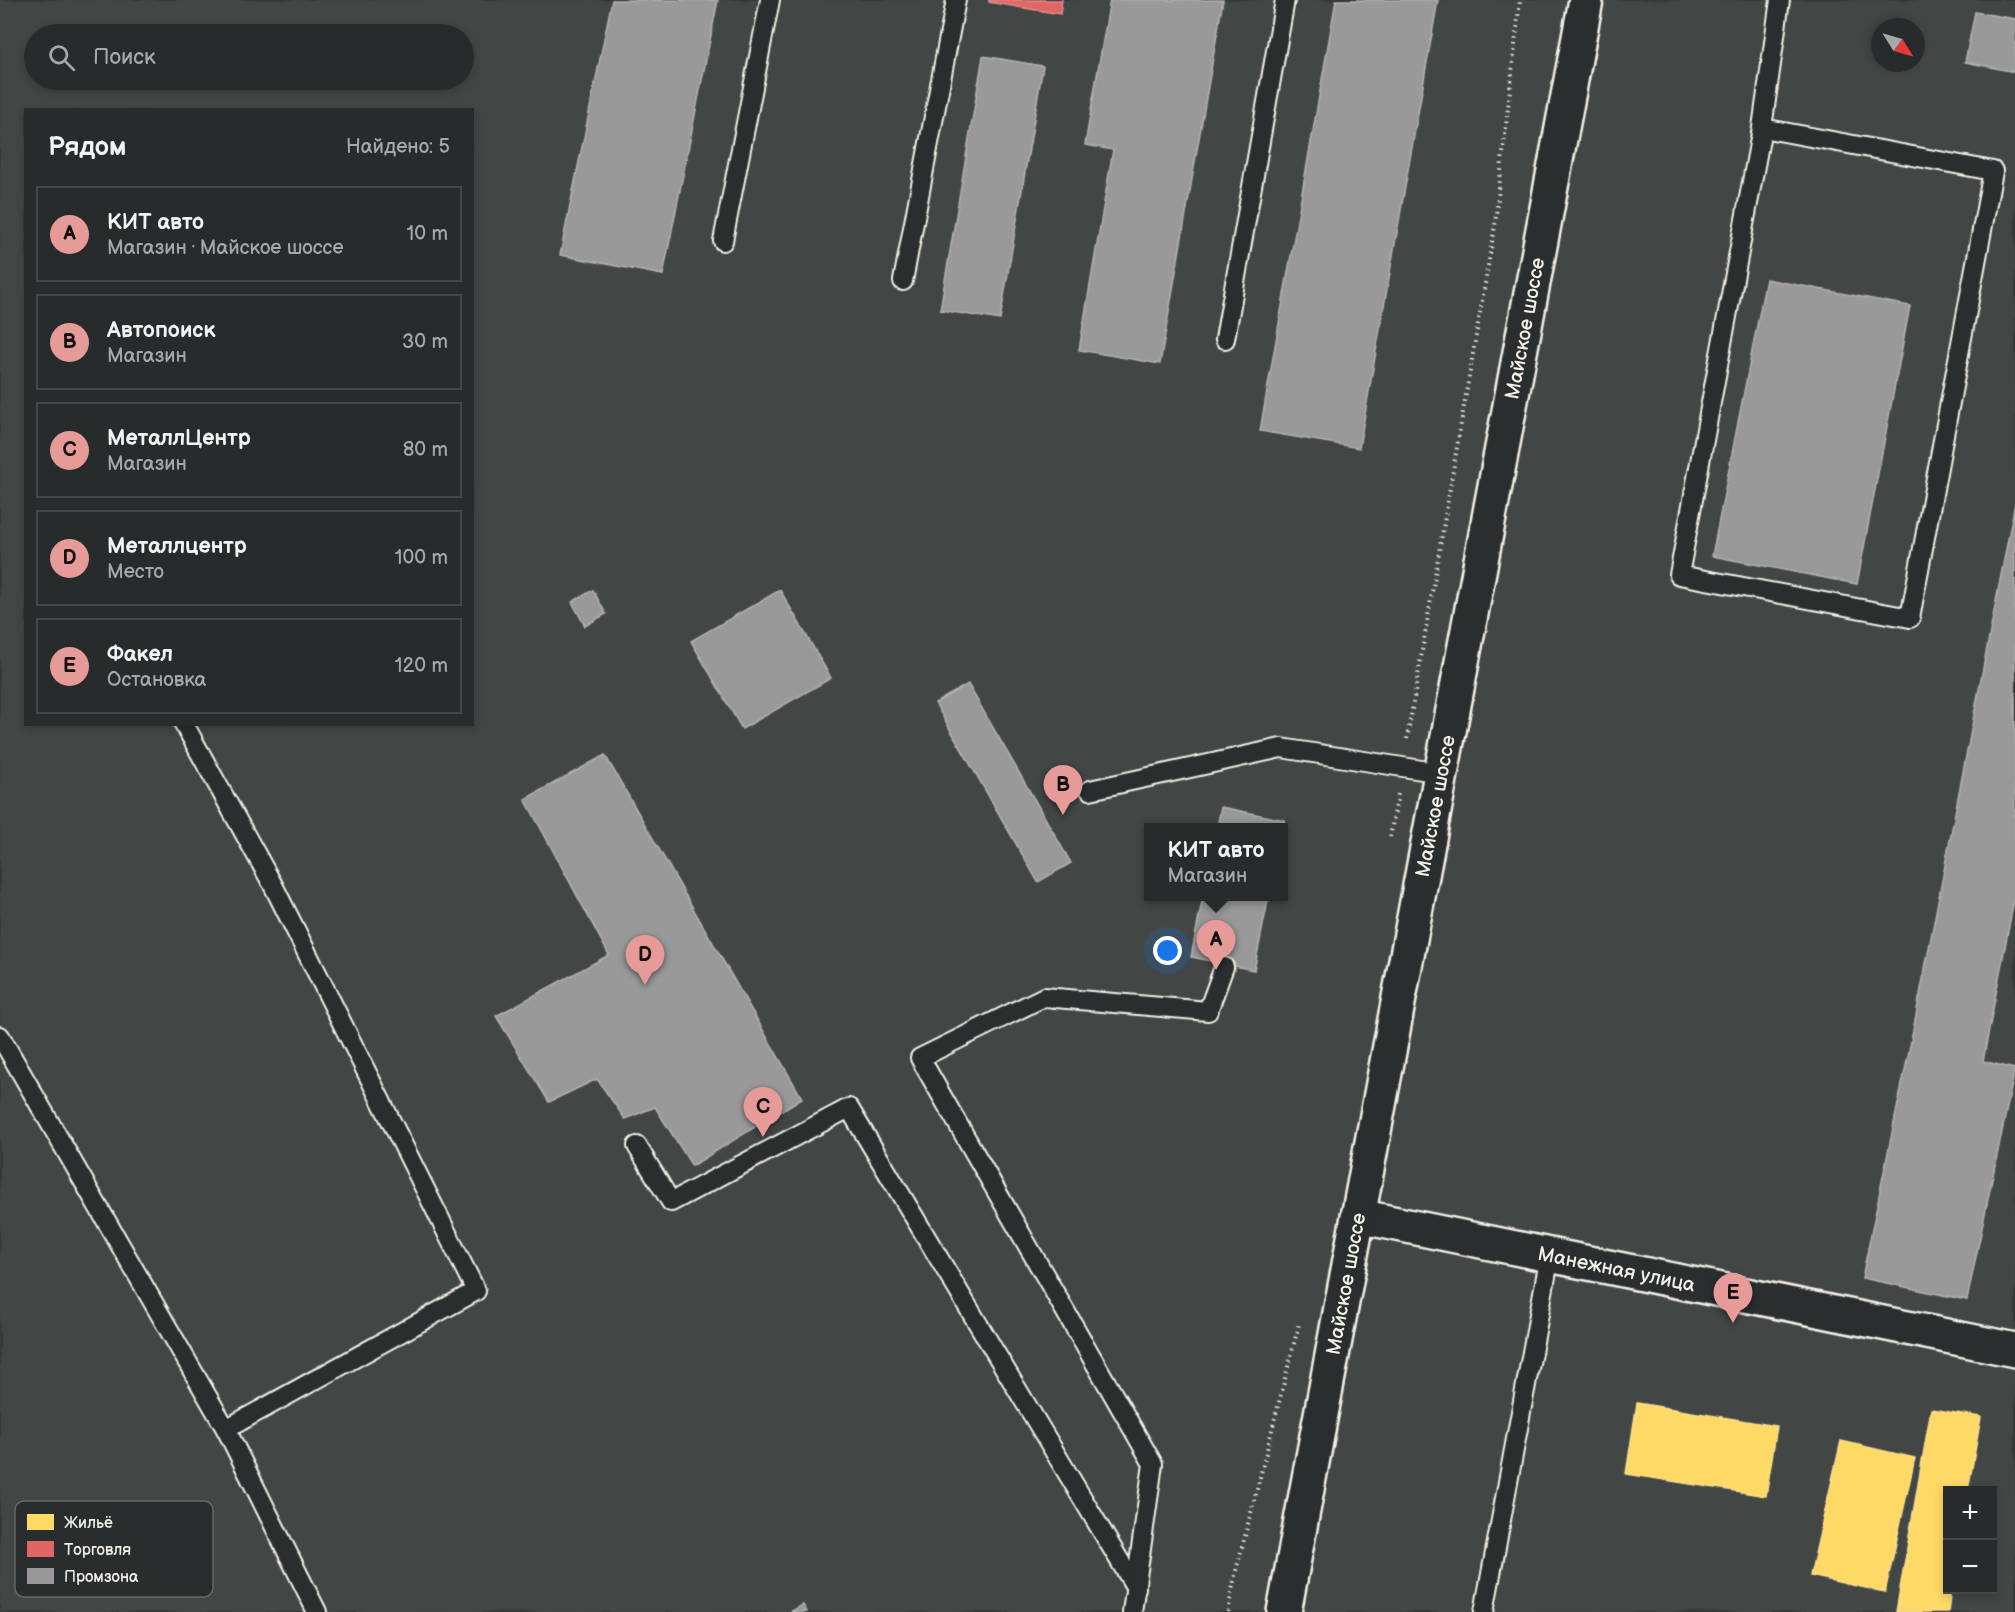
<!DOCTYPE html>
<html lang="ru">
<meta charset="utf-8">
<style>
body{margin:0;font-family:"Balsamiq Sans",sans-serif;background:#303333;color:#f1f3f6}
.controls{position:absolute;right:18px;bottom:18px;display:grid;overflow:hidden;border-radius:0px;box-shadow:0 3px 9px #0003}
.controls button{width:54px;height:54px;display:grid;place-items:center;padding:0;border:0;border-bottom:2px solid #444747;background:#282b2b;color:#f1f3f6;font:30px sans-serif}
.compass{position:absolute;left:1871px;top:18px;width:54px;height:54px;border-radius:50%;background:#282b2b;box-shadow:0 3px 9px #0003;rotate:127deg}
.you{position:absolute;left:1168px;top:951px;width:21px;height:21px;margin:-15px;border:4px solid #fff;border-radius:50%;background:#1a73e8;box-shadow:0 0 0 9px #1a73e833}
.badge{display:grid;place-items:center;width:39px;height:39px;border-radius:50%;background:#e69b98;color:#111;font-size:20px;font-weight:700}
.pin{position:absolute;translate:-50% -50px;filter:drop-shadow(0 2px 3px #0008)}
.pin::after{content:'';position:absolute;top:32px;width:21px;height:18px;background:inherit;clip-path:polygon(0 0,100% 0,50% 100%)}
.popup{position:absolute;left:1144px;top:823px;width:144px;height:78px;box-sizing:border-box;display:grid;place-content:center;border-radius:0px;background:#282b2b;filter:drop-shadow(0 2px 4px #0005);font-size:20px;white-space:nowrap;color:#a5a7a9}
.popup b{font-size:22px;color:#f1f3f6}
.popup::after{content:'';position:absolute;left:50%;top:100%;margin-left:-12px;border:12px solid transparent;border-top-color:#282b2b}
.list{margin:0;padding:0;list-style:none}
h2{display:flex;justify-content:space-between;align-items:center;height:78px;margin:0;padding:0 24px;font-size:26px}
h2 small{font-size:20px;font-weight:400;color:#a5a7a9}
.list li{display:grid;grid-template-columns:39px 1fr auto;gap:18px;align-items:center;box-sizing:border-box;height:96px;margin:0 12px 12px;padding:0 12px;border:2px solid #444747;border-radius:0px}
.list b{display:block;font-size:22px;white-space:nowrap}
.list p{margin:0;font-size:20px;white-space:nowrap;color:#a5a7a9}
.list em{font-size:20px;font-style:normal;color:#a5a7a9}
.icon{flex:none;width:33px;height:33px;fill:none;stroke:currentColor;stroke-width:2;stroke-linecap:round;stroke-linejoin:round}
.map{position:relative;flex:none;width:2015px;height:1612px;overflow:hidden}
.search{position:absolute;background:#282b2b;box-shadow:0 3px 9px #0003;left:24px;top:24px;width:450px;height:66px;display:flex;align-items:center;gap:15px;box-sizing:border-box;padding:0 21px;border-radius:33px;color:#a5a7a9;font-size:22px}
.panel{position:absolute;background:#282b2b;box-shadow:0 3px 9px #0003;left:24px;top:108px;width:450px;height:618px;border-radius:0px}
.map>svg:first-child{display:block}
.built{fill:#434645;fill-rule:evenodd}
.homes{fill:#ffd966;stroke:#fce08d;stroke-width:1.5}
.shops{fill:#e06666;stroke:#e6908d;stroke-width:1.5}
.industry{fill:#999;stroke:#b4b3b1;stroke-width:1.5}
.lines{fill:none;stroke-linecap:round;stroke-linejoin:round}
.lane-casing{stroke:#f4f1e8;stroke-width:22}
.street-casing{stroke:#f4f1e8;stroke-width:38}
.secondary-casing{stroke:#f4f1e8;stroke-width:38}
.path{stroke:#f4f1e8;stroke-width:4;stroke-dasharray:1.5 4.5;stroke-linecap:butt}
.lane{stroke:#2a2d2e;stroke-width:18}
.street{stroke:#2a2d2e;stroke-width:33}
.secondary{stroke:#2a2d2e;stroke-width:33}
.labels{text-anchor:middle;stroke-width:6;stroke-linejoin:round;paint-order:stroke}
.street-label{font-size:20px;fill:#f4f1e8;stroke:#2a2d2e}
.key{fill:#2a2d2e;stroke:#676866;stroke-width:1.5}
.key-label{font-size:16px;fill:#f4f1e8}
</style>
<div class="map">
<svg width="2015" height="1612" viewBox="0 0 2015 1612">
<rect width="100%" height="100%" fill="#363939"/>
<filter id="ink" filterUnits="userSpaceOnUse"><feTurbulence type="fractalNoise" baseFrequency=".0167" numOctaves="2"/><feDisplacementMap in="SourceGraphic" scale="12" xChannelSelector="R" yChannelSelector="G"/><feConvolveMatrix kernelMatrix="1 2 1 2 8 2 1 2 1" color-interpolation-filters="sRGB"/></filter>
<g filter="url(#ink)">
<path class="built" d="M 0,0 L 2015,0 L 2015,1612 L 0,1612 ZM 1880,27 L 1916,27 L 1916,63 L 1880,63 ZM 34,34 L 464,34 L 464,80 L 34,80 ZM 26,110 L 472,110 L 472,724 L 26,724 ZM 1148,828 L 1284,828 L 1284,896 L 1148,896 ZM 1948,1490 L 1992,1490 L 1992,1590 L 1948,1590 Z"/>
<g class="homes">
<path d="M 1637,1403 L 1777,1426 L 1766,1496 L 1626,1474 Z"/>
<path d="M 1931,1409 L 1981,1417 L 1968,1490 L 1948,1490 L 1948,1590 L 1951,1590 L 1948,1612 L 1896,1612 Z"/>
<path d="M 1841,1441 L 1915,1458 L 1885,1592 L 1810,1576 Z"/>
</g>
<path class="shops" d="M 989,0 L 1062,0 L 1060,14 L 989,2 Z"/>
<g class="industry">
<path d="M 612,0 L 718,0 L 663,275 L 560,255 Z"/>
<path d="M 1110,0 L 1223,0 L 1160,364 L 1079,350 L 1113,150 L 1085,145 Z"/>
<path d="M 1336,0 L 1438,0 L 1359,448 L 1260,431 Z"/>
<path d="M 1975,12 L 2015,19 L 2015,72 L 1965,62 Z"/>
<path d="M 983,56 L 1043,66 L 1000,320 L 940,310 Z"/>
<path d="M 1766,279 L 1910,306 L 1857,584 L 1712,556 Z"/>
<path d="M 2015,503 L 2015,895 L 1983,1061 L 2015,1069 L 1967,1300 L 1862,1278 L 1910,1046 Z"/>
<path d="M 593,590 L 606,614 L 585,626 L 572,602 Z"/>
<path d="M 780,590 L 831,678 L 742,729 L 691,641 Z"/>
<path d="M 968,684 L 1071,863 L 1038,882 L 935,703 Z"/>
<path d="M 605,755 L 802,1098 L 692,1166 L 655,1107 L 625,1119 L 597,1079 L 549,1102 L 496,1016 L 609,955 L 525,799 Z"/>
<path d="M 1221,807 L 1285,820 L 1283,828 L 1217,828 Z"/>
<path d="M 1203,896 L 1269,896 L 1254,970 L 1191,957 Z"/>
<path d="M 803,1605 L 807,1612 L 790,1612 Z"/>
</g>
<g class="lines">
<defs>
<g id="lane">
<path d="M 1762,128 L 1993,171 L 1910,618 L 1679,575 L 1762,128 L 1780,0"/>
<path d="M 723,241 L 770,0"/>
<path d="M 903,281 L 956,0"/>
<path d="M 1225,339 L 1285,0"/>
<path d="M 184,724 L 273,885 L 476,1291 L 226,1429"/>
<path d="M 1090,790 L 1281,748 L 1441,773"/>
<path d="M 0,1036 L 226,1429 L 317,1612"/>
<path d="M 637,1146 L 671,1202 L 849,1108 L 1136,1588"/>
<path d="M 1132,1612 L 1153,1464 L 920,1058 L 1044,997 L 1208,1011 L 1224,967"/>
<path d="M 1484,1612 L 1550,1255"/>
</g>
<g id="street">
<path id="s1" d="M 1358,1216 L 2015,1350"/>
</g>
<g id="secondary">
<path id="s2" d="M 1284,1612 L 1586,0"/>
</g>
</defs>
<use href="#lane" class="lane-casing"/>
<use href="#street" class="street-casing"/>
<use href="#secondary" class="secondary-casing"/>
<g class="path">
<path d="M 1407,739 L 1495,225 L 1520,0"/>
<path d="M 1390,837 L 1398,794"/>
<path d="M 1228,1612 L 1235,1575 L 1299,1324"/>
</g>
<use href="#lane" class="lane"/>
<use href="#street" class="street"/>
<use href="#secondary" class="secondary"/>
</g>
</g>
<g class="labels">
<g class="street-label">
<text dy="7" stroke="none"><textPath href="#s2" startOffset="1306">Майское шоссе</textPath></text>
<text dy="7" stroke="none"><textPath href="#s2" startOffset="820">Майское шоссе</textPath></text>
<text dy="7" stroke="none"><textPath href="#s1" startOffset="264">Манежная улица</textPath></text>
<text dy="7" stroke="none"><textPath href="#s2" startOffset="334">Майское шоссе</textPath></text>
</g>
</g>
<rect x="15" y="1501" width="198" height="96" rx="9" class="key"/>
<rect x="27" y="1514" width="27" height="16" fill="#ffd966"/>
<rect x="27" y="1541" width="27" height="16" fill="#e06666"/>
<rect x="27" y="1568" width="27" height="16" fill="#999"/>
<g class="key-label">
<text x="64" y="1528">Жильё</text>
<text x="64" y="1555">Торговля</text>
<text x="64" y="1582">Промзона</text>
</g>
</svg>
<div class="controls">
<button>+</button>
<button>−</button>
</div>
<svg class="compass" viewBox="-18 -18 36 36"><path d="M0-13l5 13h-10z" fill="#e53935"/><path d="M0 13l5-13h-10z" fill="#a5a7a9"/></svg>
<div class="you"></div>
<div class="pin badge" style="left:1216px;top:970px">A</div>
<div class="popup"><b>КИТ авто</b>Магазин</div>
<div class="pin badge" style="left:1063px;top:815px">B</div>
<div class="pin badge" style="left:763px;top:1137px">C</div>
<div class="pin badge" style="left:645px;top:985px">D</div>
<div class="pin badge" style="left:1733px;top:1323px">E</div>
<div class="search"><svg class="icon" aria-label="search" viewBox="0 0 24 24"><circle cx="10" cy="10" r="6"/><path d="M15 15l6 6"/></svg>Поиск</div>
<section class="panel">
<h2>Рядом<small>Найдено: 5</small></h2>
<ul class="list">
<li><span class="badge">A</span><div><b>КИТ авто</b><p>Магазин · Майское шоссе</p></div><em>10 m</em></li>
<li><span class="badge">B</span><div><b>Автопоиск</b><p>Магазин</p></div><em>30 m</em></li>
<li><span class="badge">C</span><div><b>МеталлЦентр</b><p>Магазин</p></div><em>80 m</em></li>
<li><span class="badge">D</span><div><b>Металлцентр</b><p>Место</p></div><em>100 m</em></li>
<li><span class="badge">E</span><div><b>Факел</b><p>Остановка</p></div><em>120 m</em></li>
</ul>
</section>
</div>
